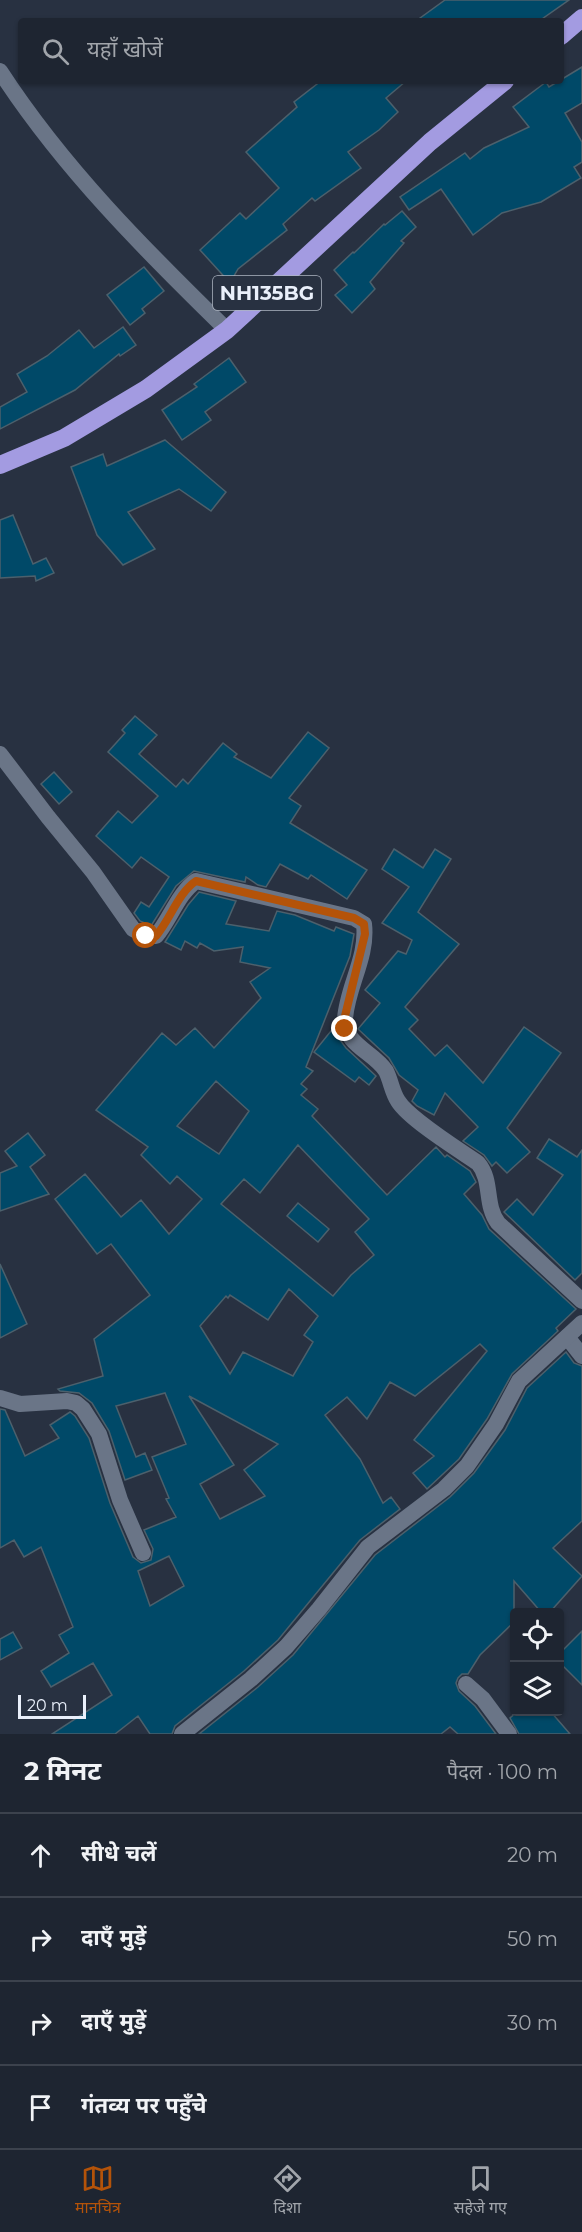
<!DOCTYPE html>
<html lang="hi">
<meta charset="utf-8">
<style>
body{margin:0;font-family:Montserrat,"Noto Sans Devanagari",sans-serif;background:#2b313d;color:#f1f3f6}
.controls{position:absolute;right:18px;bottom:18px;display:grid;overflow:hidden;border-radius:6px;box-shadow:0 2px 4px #0004}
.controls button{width:54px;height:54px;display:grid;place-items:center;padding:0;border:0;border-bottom:2px solid #3c424d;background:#1e2531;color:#f1f3f6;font:30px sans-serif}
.scale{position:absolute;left:18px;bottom:15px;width:68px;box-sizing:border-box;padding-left:6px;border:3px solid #e9effa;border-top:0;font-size:16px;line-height:21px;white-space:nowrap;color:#e9effa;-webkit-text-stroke:4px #283141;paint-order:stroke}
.stop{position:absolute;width:18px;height:18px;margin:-14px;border:4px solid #b45309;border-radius:50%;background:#fff}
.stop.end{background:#b45309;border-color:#fff;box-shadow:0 2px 6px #0008}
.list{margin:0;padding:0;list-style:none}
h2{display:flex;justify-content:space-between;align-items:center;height:78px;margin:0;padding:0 24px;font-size:26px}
h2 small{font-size:20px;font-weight:400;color:#a1a5ab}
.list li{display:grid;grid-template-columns:39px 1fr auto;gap:18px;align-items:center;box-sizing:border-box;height:84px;padding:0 24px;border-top:2px solid #3c424d}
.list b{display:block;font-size:22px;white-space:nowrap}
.list em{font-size:20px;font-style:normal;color:#a1a5ab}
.icon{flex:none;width:33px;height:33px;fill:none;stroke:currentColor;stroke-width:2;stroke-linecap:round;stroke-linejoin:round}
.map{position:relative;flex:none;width:582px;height:1734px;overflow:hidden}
.search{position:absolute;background:#1e2531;box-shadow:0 2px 4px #0004;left:18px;right:18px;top:18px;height:66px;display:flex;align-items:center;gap:15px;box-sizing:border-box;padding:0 21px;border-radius:6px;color:#a1a5ab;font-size:22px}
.sheet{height:414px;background:#1e2531}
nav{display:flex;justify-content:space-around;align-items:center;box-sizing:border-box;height:84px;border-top:2px solid #3c424d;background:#1e2531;font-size:16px;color:#a1a5ab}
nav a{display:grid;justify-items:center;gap:3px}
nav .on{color:#b45309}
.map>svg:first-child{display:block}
.building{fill:#004968;stroke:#4c606c;stroke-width:1.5;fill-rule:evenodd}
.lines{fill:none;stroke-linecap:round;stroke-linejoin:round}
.street{stroke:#6a7587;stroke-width:16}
.highway{stroke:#a39be1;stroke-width:18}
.route{stroke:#b45309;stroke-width:8}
.labels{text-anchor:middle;stroke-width:4.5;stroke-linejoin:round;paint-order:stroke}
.shield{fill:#283141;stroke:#afb6c2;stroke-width:1.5}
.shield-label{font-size:20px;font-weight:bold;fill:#e9effa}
</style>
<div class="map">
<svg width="582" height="1734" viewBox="0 0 582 1734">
<rect width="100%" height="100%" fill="#283141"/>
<g class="building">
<path d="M 445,0 L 569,0 L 539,21 L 416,21 Z"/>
<path d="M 582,67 L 582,103 L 565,113 L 582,142 L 582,162 L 574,167 L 581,178 L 541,202 L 502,213 L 473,235 L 441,189 L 409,210 L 400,197 L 465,153 L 470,159 L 484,148 L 529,127 L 513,107 L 546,82 L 549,87 Z"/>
<path d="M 321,81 L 406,81 L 386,98 L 398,112 L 379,130 L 348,152 L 361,168 L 315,201 L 312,198 L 283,224 L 287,230 L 238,269 L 230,283 L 200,250 L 240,213 L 246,219 L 279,188 L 246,152 L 297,107 L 294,102 Z"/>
<path d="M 402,211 L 416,227 L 401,241 L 404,243 L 370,282 L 375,289 L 352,313 L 335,295 L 347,285 L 334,270 L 353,252 L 354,253 L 384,224 L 385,225 Z"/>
<path d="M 144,267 L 164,291 L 142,309 L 145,313 L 130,325 L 107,295 Z"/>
<path d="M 123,327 L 136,345 L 120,356 L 119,354 L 75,390 L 0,429 L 0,407 L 27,392 L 17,374 L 47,356 L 79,330 L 94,348 Z"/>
<path d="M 229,358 L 246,382 L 205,412 L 211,420 L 182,440 L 162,410 L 197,387 L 194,384 Z"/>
<path d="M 165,440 L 226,492 L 211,511 L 179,489 L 128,512 L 155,549 L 123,565 L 97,535 L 71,467 L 103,454 L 107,466 Z"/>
<path d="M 13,515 L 33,564 L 46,558 L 54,573 L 36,581 L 35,576 L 0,578 L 0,520 Z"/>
<path d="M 135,716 L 157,735 L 139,754 L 176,787 L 183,779 L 188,784 L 223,743 L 237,754 L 234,757 L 271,778 L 308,732 L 329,748 L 289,798 L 301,806 L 290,823 L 367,870 L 347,899 L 311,875 L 308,879 L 280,864 L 266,887 L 258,885 L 246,877 L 245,882 L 194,871 L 176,886 L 151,926 L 140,921 L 134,913 L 141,902 L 149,907 L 169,877 L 141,857 L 132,868 L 96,836 L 118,811 L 132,823 L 158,796 L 108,752 L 125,733 L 122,730 Z"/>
<path d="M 54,772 L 72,792 L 59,804 L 41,784 Z"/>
<path d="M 394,849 L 423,868 L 435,849 L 451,859 L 418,912 L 459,944 L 405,1007 L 418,1020 L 409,1029 L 435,1056 L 447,1045 L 483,1083 L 524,1027 L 561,1053 L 507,1128 L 530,1152 L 507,1173 L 496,1162 L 492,1166 L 484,1155 L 463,1141 L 478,1127 L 445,1093 L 434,1115 L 417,1106 L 412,1101 L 418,1090 L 399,1075 L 389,1058 L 358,1029 L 380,1003 L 365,990 L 398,951 L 406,954 L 412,940 L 382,923 L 409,887 L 382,869 Z"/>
<path d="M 199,892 L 236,901 L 226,924 L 269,931 L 277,911 L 295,915 L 334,931 L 336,927 L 354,934 L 350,956 L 306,1067 L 313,1071 L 301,1084 L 307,1089 L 301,1095 L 318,1109 L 312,1116 L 387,1195 L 436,1147 L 445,1157 L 447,1155 L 470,1171 L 476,1182 L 464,1194 L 482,1215 L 489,1229 L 576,1309 L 556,1328 L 558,1331 L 512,1374 L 487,1419 L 459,1459 L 427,1489 L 413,1473 L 434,1456 L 414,1440 L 487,1351 L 480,1344 L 415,1396 L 390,1382 L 367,1419 L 347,1397 L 325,1415 L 360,1459 L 383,1503 L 391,1497 L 400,1509 L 360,1540 L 278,1640 L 244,1671 L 175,1726 L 172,1734 L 150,1734 L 138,1716 L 115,1734 L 52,1734 L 112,1695 L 93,1663 L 51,1687 L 41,1671 L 69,1653 L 59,1635 L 73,1627 L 41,1547 L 24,1557 L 14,1540 L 0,1548 L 0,1409 L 5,1410 L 25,1456 L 59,1438 L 50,1425 L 70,1412 L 75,1416 L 89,1438 L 110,1503 L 133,1557 L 141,1563 L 151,1560 L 153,1549 L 144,1530 L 176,1517 L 166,1499 L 169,1498 L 152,1457 L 186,1444 L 165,1393 L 116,1406 L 136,1457 L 145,1453 L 152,1470 L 125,1480 L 109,1431 L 92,1403 L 79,1393 L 60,1391 L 58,1389 L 103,1376 L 94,1339 L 150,1295 L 111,1244 L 97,1254 L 55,1199 L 85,1174 L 121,1217 L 141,1200 L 169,1234 L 202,1199 L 177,1176 L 170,1184 L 141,1155 L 148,1147 L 96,1110 L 162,1033 L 176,1045 L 195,1028 L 214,1048 L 261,998 L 250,982 L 270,968 L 240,962 L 243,947 L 214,951 L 200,943 L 197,948 L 185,941 L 181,950 L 165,942 L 188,905 ZM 216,1081 L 249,1111 L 219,1154 L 177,1126 ZM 298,1145 L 369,1219 L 355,1232 L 374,1255 L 351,1275 L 333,1296 L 221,1204 L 244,1179 L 260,1193 ZM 289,1289 L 318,1316 L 304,1335 L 313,1342 L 293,1376 L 243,1352 L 230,1374 L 200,1326 L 226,1296 L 228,1298 L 230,1295 L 268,1320 ZM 189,1396 L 278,1444 L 244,1470 L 265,1496 L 220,1519 L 200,1484 L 234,1465 ZM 169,1556 L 184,1586 L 150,1606 L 138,1571 Z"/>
<path d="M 335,1026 L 340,1040 L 346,1048 L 376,1076 L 369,1085 L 359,1077 L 355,1082 L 314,1052 Z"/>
<path d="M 28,1133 L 45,1155 L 30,1167 L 49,1194 L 0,1211 L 0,1173 L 17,1166 L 5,1151 Z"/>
<path d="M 549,1139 L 577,1157 L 582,1150 L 582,1273 L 575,1280 L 504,1212 L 517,1199 L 533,1215 L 563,1175 L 537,1158 Z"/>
<path d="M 298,1203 L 329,1229 L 318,1242 L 287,1216 Z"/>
<path d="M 0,1264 L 27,1324 L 0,1338 Z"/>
<path d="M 566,1352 L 574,1363 L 582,1366 L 582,1521 L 553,1548 L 582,1576 L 550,1612 L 541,1612 L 514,1581 L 514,1622 L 480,1655 L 468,1674 L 462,1674 L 458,1678 L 456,1683 L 459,1691 L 475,1706 L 496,1734 L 458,1734 L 450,1727 L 441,1734 L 199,1734 L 258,1687 L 293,1655 L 375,1555 L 450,1497 L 474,1473 L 505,1430 L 527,1388 Z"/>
<path d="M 582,1631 L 582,1685 L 560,1663 L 560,1653 Z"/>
<path d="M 13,1632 L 22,1648 L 0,1660 L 0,1639 Z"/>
<path d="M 517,1712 L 551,1712 L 570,1734 L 519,1734 L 510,1718 Z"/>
</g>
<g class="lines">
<g class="street">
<path d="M 0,71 C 63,168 144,249 227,330"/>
<path d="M 0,754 L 48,817 L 93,872 L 133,929 L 146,936 L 156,936 C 170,920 178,893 196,881 L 354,918 L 364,924 C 368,957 347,987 345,1019 C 344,1045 374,1052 386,1071 C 391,1081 392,1092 398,1101 C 409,1119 459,1150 478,1163 C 493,1181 484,1204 498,1223 L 582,1301"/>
<path d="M 567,1337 L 582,1356"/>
<path d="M 0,1398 L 20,1404 L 67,1401 L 76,1403 L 83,1409 L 99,1434 L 120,1500 L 143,1553"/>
<path d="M 466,1684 L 483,1699 L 509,1734"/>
<path d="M 182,1734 L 251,1679 L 286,1647 L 319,1609 L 368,1547 L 444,1489 L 467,1466 L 496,1424 L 519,1381 L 582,1323"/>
</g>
<g class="highway">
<path d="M 561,36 L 582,18"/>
<path d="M 0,465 L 64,438 L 146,389 L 227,330 L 430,142 L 505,81"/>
</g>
</g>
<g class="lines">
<path class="route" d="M 146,936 L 156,936 C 170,920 178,893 196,881 L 354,918 L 364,924 L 365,934 L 345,1016 L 345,1029"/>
</g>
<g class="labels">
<rect class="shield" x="213" y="276" width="108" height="34" rx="4.5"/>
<g class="shield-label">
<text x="267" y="300">NH135BG</text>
</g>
</g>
</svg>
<div class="controls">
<button><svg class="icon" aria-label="locate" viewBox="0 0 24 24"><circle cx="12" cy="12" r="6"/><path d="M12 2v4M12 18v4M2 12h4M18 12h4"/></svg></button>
<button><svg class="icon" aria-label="layers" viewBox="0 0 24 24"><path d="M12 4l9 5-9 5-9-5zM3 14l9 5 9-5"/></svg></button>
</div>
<div class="scale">20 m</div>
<div class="stop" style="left:146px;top:936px"></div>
<div class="stop end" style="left:345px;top:1029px"></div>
<div class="search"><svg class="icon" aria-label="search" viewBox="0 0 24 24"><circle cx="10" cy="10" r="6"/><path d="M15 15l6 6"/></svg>यहाँ खोजें</div>
</div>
<section class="sheet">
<h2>2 मिनट<small>पैदल · 100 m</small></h2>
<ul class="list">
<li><svg class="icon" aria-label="ahead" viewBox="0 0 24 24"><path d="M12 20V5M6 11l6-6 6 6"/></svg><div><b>सीधे चलें</b></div><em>20 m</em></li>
<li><svg class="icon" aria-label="right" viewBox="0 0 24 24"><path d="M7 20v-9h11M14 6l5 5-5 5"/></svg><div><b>दाएँ मुड़ें</b></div><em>50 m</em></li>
<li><svg class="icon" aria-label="right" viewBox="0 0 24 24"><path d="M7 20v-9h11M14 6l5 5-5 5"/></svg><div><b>दाएँ मुड़ें</b></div><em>30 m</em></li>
<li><svg class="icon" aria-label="arrive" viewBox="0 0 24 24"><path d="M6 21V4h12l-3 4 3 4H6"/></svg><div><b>गंतव्य पर पहुँचे</b></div></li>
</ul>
</section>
<nav>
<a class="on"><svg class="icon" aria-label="map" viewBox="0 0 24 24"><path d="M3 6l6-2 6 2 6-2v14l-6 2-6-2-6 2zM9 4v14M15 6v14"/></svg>मानचित्र</a>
<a><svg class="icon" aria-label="directions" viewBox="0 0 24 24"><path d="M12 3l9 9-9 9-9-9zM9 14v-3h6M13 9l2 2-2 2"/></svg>दिशा</a>
<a><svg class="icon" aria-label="saved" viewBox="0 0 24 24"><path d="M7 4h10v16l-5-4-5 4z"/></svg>सहेजे गए</a>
</nav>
